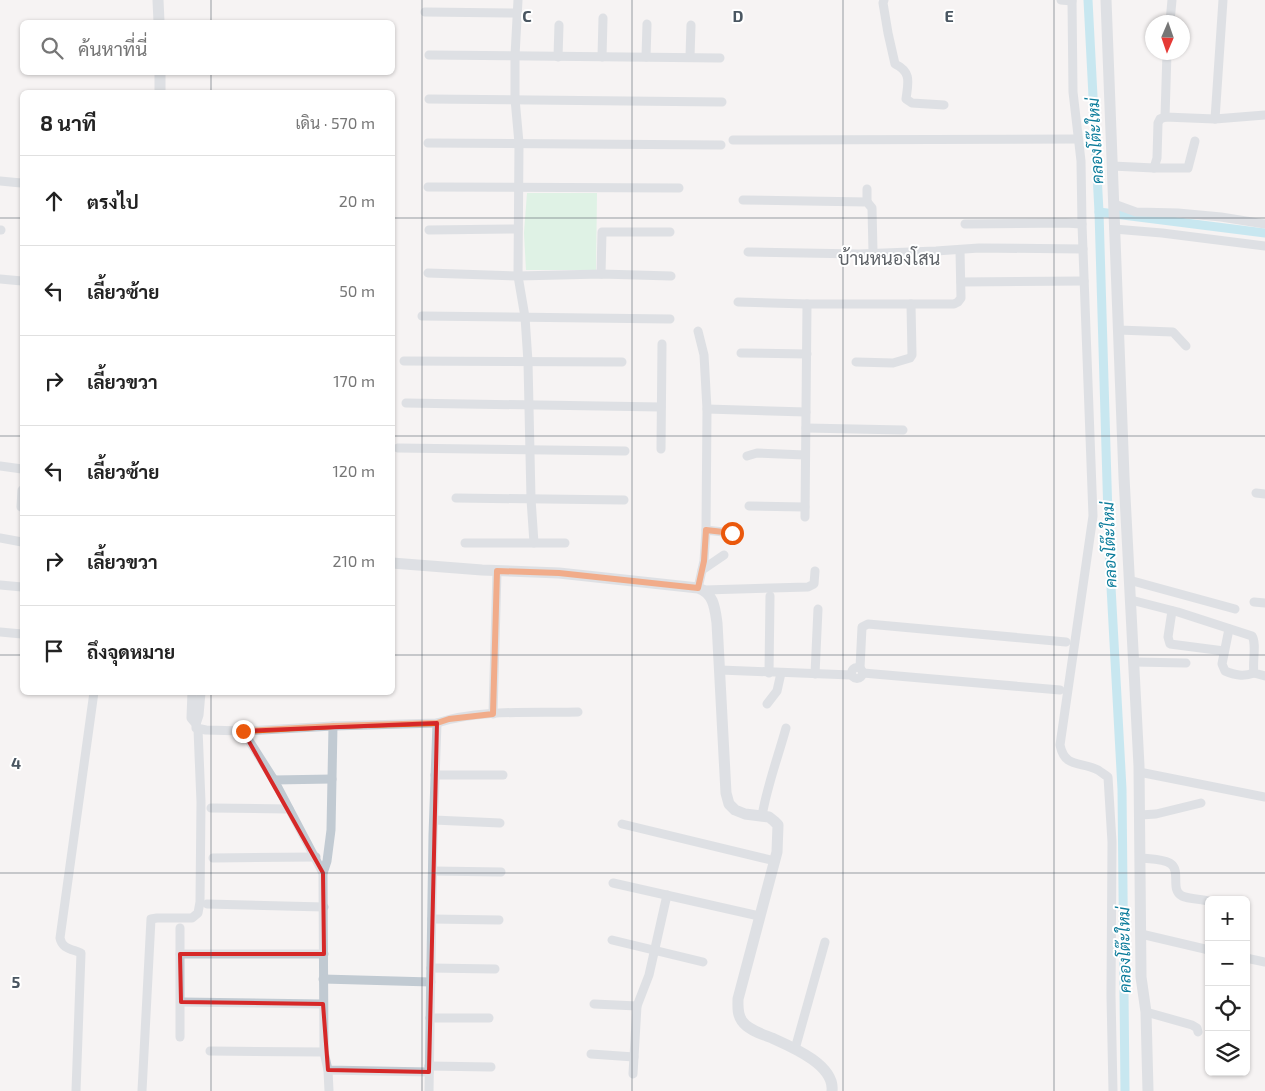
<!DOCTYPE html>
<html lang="th">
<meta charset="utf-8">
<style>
body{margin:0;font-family:"Exo 2",Sarabun,sans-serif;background:#f2f2f2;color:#222}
.controls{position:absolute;right:15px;bottom:15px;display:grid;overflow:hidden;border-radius:8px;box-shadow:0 1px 4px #0004}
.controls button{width:45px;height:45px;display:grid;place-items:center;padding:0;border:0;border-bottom:1px solid #e0e0e0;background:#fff;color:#222;font:25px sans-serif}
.compass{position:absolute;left:1145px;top:15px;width:45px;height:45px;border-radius:50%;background:#fff;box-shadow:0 1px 4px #0004;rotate:182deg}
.stop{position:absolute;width:15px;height:15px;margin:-11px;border:4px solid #ea580c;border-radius:50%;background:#fff}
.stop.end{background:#ea580c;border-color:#fff;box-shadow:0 1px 5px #0008}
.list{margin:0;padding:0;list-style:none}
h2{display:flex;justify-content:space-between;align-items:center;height:65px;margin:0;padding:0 20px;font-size:21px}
h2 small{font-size:16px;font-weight:400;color:#767676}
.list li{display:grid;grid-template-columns:32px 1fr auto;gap:15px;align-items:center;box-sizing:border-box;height:90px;padding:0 20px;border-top:1px solid #e0e0e0}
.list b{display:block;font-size:19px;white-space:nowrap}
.list em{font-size:16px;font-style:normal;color:#767676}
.icon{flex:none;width:28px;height:28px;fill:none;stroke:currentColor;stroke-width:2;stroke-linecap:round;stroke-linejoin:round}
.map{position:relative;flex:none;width:1265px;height:1091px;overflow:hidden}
.search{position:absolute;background:#fff;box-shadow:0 1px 4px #0004;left:20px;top:20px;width:375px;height:55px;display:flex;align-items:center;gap:12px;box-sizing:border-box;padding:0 18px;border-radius:8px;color:#767676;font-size:19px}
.panel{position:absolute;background:#fff;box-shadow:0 1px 4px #0004;left:20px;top:90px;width:375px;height:605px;border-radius:8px}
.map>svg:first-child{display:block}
.green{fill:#c3f1d5}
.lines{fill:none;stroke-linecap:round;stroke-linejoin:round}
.canal{stroke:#90daee;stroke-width:9}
.minor{stroke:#c1cad2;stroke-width:9}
.tertiary{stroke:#c1cad2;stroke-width:11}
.route{stroke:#ea580c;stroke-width:6}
.marked{fill:none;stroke:#d62828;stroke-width:4;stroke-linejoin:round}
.grid{fill:none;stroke:#4a5661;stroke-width:1;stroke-opacity:0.55}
.labels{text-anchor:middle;stroke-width:4;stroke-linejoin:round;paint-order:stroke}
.water-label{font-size:16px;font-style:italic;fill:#0c7c9b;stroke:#fff}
.quarter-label{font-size:18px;fill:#5f6368;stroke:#fff}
.grid-label{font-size:16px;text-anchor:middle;font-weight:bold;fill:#4a5661;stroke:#fff;stroke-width:4;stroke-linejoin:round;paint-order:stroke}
</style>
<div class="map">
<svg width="1265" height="1091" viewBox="0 0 1265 1091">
<rect width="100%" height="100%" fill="#f5f3f3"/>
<path class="green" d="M 527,193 L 597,193 L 596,270 L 526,270 L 524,233 Z"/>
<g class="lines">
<g class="canal">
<path d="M 1088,0 L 1099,212 L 1109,550 L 1122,789 L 1125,1091"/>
<path d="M 1099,212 L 1265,233"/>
</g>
<g class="minor">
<path d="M 518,0 L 515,56 L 515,99 L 519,143 L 518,276 L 525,317 L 528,362 L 531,499 L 534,543"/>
<path d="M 884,0 L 883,3 L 888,33 L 895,64 C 912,72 908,83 906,99 L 912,103 L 944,105"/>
<path d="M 1061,0 L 1072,1"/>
<path d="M 1072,0 L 1073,92 L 1081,161 L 1082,224 L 1093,516 L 1060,745 C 1065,769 1081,761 1098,770 C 1101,772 1105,775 1108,777 L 1112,842 L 1111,995 L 1113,1091"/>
<path d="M 425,12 L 517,13"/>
<path d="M 1170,22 L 1172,0"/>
<path d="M 429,55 L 720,58"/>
<path d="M 558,57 L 559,25"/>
<path d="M 602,57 L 603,18"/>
<path d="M 646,57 L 647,24"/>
<path d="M 690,57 L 691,25"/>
<path d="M 429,99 L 722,102"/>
<path d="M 1165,117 L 1167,52"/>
<path d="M 1215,119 L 1223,0"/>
<path d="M 733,140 L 1078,139"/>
<path d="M 428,143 L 721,145"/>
<path d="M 1112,166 L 1154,168 L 1157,158 L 1158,123 L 1160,119 L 1165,117 L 1215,119 L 1265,115"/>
<path d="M 1154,168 L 1188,168 L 1195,141"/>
<path d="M 0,181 L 21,183"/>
<path d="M 428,187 L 679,188"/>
<path d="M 743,200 L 867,202 L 872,208 L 873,252"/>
<path d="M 867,202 L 867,189"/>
<path d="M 1114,204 L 1136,212 L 1178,213 L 1221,217 L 1265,224"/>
<path d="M 965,224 L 1065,223 L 1082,224"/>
<path d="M 1114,229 L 1162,233 L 1265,246"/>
<path d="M 0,230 L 1,230"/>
<path d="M 429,230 L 518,229"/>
<path d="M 748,252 L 859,254 L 936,251 L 979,248 L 1083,249"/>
<path d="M 428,273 L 518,276 L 601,274 L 671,276"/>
<path d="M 601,274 L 602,232 L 670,232"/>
<path d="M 0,279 L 22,281"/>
<path d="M 961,282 L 1084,281"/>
<path d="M 738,302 L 807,304 L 954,304 L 958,302 L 961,298 L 960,250"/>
<path d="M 422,316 L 670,319"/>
<path d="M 1118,330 L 1173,332 L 1186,346"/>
<path d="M 698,331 L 704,355 L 707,409 L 706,530 L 704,561 L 698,588"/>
<path d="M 741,353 L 807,354"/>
<path d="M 404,361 L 622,362"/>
<path d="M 856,362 L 893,363 L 910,358 L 912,355 L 911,304"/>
<path d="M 406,403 L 661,407"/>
<path d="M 707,409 L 806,412"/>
<path d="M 806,428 L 903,430"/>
<path d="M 398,448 L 625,451"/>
<path d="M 661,449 L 662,344"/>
<path d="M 747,456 L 757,453 L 805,455"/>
<path d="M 0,466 L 22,469"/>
<path d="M 1256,493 L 1265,494"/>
<path d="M 456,498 L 624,500"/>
<path d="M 749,506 L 805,507"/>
<path d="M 21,507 L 22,490"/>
<path d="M 805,517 L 807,304"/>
<path d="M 706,530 L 732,533"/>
<path d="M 0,538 L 22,542"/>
<path d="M 465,543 L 565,543"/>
<path d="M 702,570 L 724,555"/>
<path d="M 1129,580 L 1235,609"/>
<path d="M 0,585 L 22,587"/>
<path d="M 705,590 L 808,587 L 814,584 L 815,571"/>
<path d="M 1131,600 L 1178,612 L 1252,636 C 1257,644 1252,662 1254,673 L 1265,676"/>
<path d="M 1254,602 L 1265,603"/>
<path d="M 1172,611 L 1168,637 L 1170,644 L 1224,651"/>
<path d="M 1229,629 L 1222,664 L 1225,671 C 1235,675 1243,677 1254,673"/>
<path d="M 0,632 L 22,634"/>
<path d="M 1134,662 L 1186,663"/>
<circle cx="857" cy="673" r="5.5"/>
<path d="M 860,668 L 862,627 L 868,624 L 1066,642"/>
<path d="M 720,670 L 851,675"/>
<path d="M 769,673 L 770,596"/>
<path d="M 863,673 L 1060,690"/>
<path d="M 815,674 L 818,609"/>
<path d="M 192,692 L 191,718 L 196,724 L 196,728 L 206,730 L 243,731 L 333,726 L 437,723 C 478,709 534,713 578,712"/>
<path d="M 767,704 L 777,691 L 781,673"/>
<path d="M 493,714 L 497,571"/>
<path d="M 196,724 L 199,715 L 201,692"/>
<path d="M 243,731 L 274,780 L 323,873 L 324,1052 L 328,1070 L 429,1072"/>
<path d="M 1139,772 L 1265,797"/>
<path d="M 435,775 L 503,775"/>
<path d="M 274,780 L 332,779"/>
<path d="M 211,808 L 289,809"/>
<path d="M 1140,815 L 1156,814 L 1201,803"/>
<path d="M 762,816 C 767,786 778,757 786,728"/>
<path d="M 434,820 L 500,823"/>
<path d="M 622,824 L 775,861"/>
<path d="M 213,858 L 316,857"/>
<path d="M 1141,858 C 1149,859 1165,859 1171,864 C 1181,871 1170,890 1182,896 C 1189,899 1201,899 1209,901"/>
<path d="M 433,871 L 501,872"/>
<path d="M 323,873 L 327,861 L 331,830 L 333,726"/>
<path d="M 613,883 L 759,916"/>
<path d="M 207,904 L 324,907"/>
<path d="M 432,919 L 499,920"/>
<path d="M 180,928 L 180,1037"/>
<path d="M 1141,934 L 1209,950"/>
<path d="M 612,940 L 703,962"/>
<path d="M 180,954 L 324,954"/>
<path d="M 1246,958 L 1265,962"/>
<path d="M 431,968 L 495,969"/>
<path d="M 323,979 L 431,982"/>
<path d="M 181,1002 L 323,1004"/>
<path d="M 594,1004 L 637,1006"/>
<path d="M 1146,1012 L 1192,1025 L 1197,1028 L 1198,1032"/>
<path d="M 430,1018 L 489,1018"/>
<path d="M 795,1049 L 825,942"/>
<path d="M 210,1051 L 324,1052"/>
<path d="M 591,1054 L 634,1057"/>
<path d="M 429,1066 L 491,1067"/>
<path d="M 328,1070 L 329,1091"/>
<path d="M 633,1074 L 637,1006 L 649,975 L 667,895"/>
<path d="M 76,1091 L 81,953 C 72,949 62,949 60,938 L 94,692"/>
<path d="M 142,1091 L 151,919 L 157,918 L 192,918 L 198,913 L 200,902 L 201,802 L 198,729"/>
<path d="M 429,1091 L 433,835 L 437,723"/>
</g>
<g class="tertiary">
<path d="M 158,0 L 159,22"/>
<path d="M 1106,0 L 1124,477 L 1139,766 L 1141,977 L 1146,1012 L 1148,1091"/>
<path d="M 160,72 L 160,92"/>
<path d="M 392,563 L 482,570 L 559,573 L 698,588 C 714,593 715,609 717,623 L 726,793 L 729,804 L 735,810 L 745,814 L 769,817 L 774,821 L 778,825 L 777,852 L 738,999 C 738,1007 737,1014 742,1021 C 748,1030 762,1034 772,1038 C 792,1047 835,1065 832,1091"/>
</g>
</g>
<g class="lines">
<path class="route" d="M 243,731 L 334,726 L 437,723 L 449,719 L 493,714 L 497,571 L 559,573 L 698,588 L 704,561 L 706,530 L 732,533"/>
</g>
<path d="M0 0H1265V1091H0ZM 437,723 L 429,1072 L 328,1070 L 323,1004 L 181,1002 L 180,954 L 324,954 L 323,873 L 243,731 Z" fill="#f5f3f3" fill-opacity=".55" fill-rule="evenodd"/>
<path class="marked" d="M 437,723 L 429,1072 L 328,1070 L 323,1004 L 181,1002 L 180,954 L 324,954 L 323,873 L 243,731 Z"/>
<path class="grid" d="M 211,0 L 211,22M 422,0 L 422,1091M 632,0 L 632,1091M 843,0 L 843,1091M 1054,0 L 1054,1091M 211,72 L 211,92M 0,218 L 22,218M 392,218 L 1265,218M 0,436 L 22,436M 392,436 L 1265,436M 0,655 L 22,655M 392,655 L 1265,655M 211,692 L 211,1091M 0,873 L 1265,873"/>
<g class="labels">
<g class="water-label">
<text transform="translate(1095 141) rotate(-93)" y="6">คลองโต๊ะใหม่</text>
<text transform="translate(1109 545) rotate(-92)" y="6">คลองโต๊ะใหม่</text>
<text transform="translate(1124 950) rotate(-91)" y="6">คลองโต๊ะใหม่</text>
</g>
<g class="quarter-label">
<text x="889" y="265">บ้านหนองโสน</text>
</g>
</g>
<g class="grid-label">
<text x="527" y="22">C</text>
<text x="738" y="22">D</text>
<text x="949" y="22">E</text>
<text x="16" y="769">4</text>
<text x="16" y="988">5</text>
</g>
</svg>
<div class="controls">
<button>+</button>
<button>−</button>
<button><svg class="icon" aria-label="locate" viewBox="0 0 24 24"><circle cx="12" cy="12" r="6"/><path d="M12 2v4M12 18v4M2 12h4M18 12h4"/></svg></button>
<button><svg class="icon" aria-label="layers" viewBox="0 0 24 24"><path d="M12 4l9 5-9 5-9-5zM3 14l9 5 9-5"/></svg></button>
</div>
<svg class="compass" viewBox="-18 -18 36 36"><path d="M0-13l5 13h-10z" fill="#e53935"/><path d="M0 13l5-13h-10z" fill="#767676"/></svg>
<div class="stop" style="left:732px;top:533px"></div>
<div class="stop end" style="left:243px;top:731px"></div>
<div class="search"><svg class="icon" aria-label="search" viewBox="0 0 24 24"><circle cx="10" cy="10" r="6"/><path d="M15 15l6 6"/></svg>ค้นหาที่นี่</div>
<section class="panel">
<h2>8 นาที<small>เดิน · 570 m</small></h2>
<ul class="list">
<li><svg class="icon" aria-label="ahead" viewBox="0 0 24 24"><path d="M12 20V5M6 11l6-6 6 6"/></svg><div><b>ตรงไป</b></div><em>20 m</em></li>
<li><svg class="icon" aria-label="left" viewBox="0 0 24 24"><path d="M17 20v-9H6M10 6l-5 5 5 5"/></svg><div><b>เลี้ยวซ้าย</b></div><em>50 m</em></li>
<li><svg class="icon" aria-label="right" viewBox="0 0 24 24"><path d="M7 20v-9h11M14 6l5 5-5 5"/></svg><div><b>เลี้ยวขวา</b></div><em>170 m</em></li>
<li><svg class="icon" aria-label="left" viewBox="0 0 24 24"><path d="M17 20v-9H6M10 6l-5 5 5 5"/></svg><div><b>เลี้ยวซ้าย</b></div><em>120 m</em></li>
<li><svg class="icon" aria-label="right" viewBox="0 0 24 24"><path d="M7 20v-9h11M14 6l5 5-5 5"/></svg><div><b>เลี้ยวขวา</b></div><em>210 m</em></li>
<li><svg class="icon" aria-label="arrive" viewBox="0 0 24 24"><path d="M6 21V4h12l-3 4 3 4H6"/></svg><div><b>ถึงจุดหมาย</b></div></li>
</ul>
</section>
</div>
